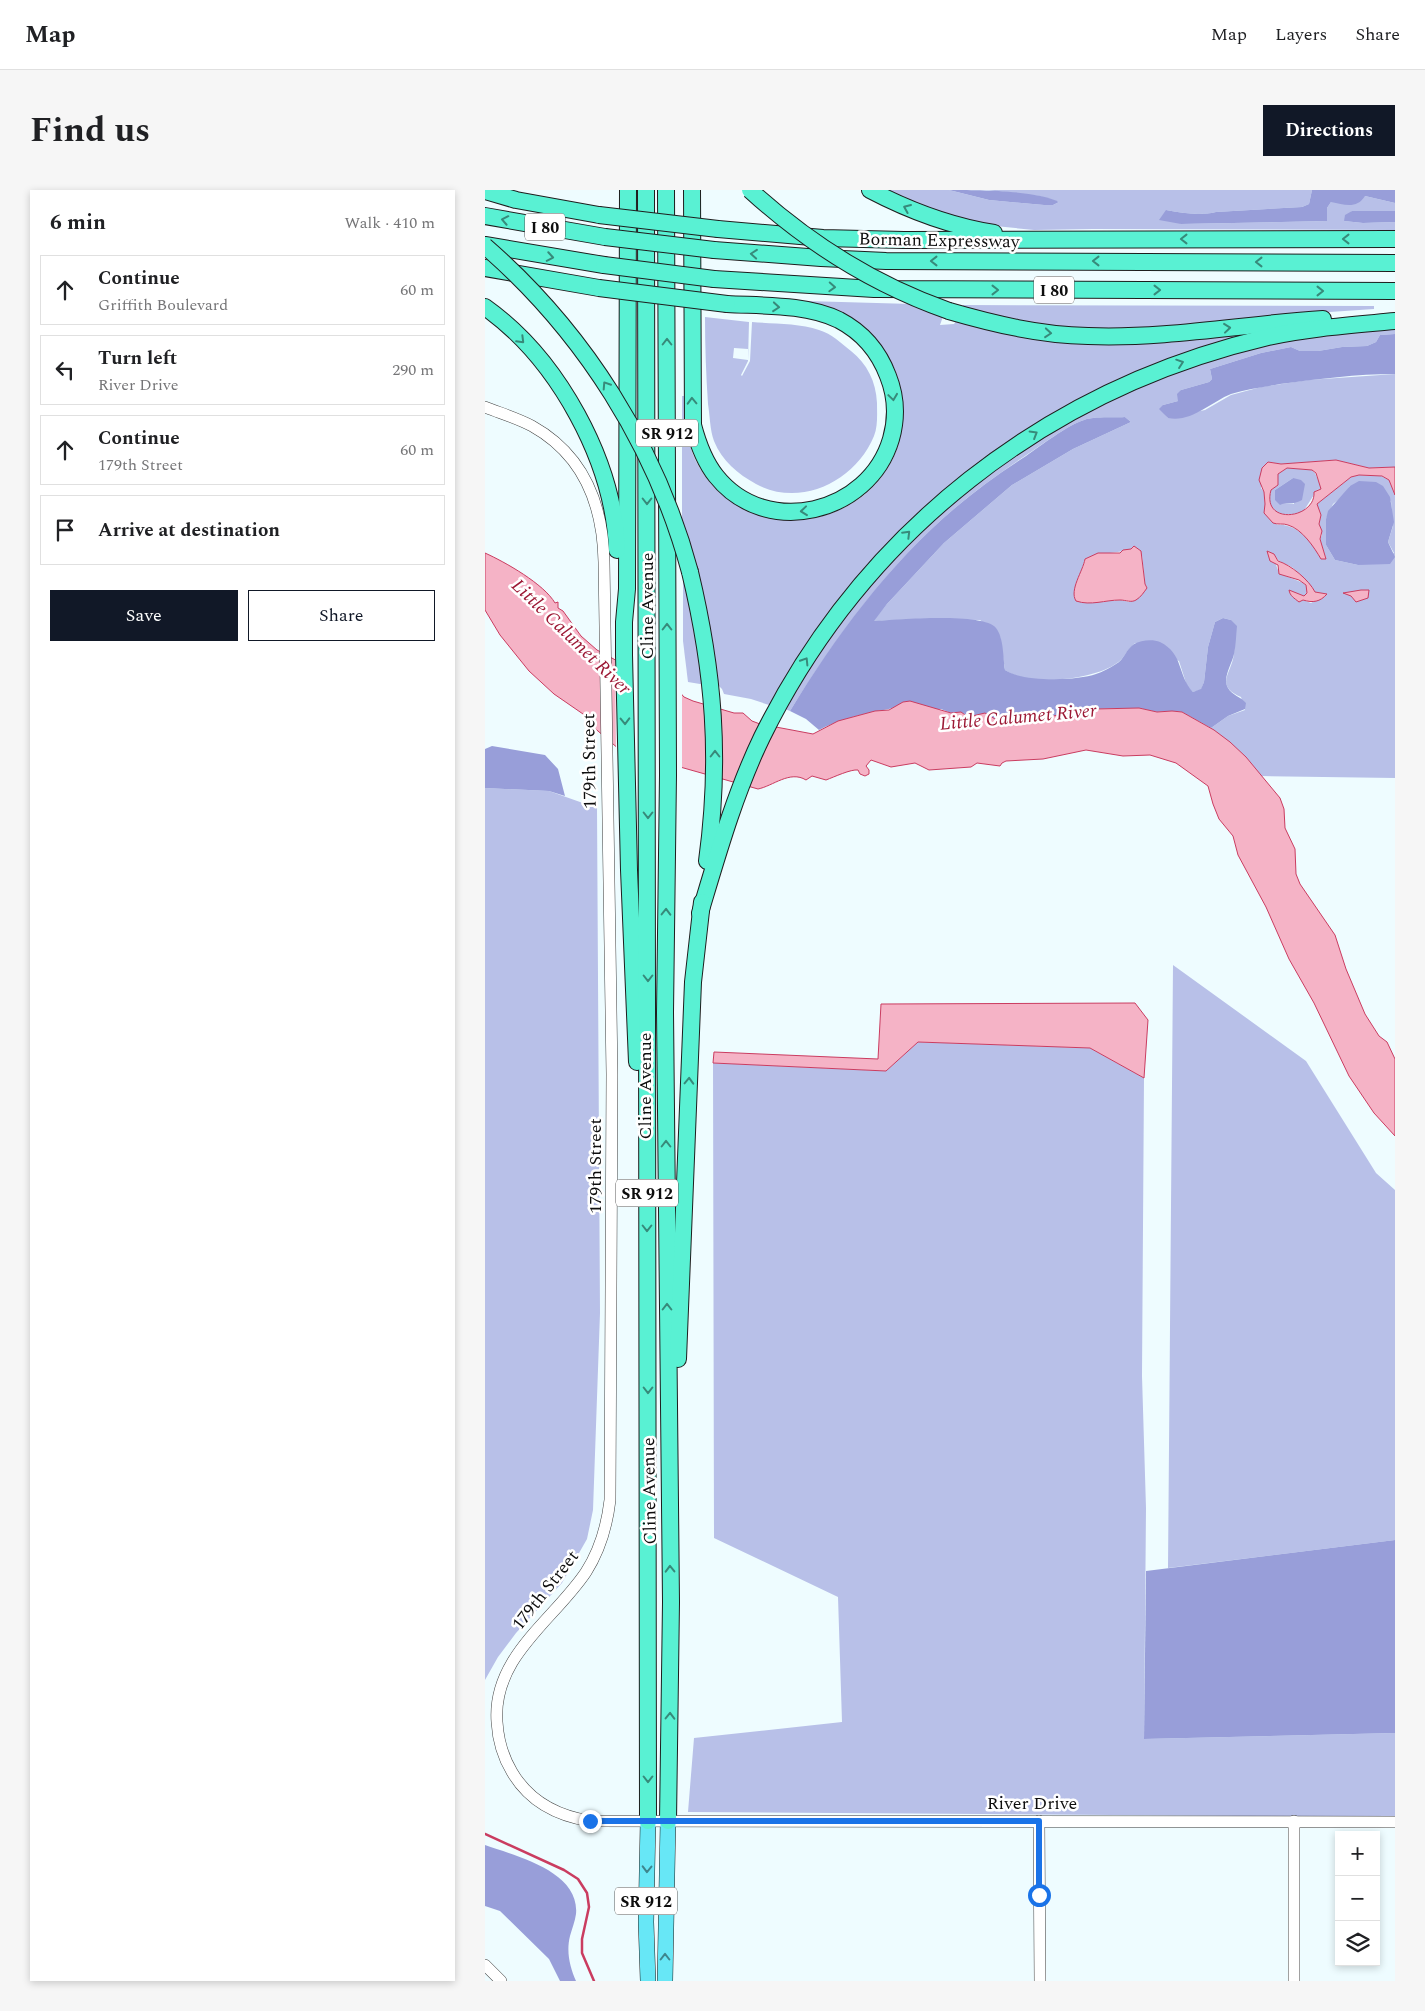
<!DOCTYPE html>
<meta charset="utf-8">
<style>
body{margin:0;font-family:Spectral,serif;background:#f6f6f6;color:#202124}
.controls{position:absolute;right:15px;bottom:15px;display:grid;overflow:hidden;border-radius:0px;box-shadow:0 2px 8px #0003}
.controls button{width:45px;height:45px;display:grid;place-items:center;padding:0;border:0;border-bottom:1px solid #e0e0e0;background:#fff;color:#202124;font:25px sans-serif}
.stop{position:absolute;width:15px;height:15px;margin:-11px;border:4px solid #1a73e8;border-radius:50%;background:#fff}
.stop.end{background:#1a73e8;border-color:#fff;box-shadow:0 1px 5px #0008}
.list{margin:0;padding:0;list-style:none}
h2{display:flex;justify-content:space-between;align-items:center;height:65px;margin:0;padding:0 20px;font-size:21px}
h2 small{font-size:16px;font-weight:400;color:#757577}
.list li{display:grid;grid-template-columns:32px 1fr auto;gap:15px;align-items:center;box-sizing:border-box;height:70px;margin:0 10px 10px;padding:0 10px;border:1px solid #e0e0e0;border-radius:0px}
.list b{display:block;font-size:19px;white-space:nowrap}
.list p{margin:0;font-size:16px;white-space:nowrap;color:#757577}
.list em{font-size:16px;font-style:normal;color:#757577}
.actions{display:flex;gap:10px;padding:15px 20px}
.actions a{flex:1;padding:11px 0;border:1px solid #111827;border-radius:0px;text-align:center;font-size:18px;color:#111827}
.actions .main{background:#111827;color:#fff}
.icon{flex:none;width:28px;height:28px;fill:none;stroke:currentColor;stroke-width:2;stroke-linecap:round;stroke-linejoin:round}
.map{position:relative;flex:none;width:910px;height:1791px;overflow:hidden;border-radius:0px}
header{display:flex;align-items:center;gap:30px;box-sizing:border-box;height:70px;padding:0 25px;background:#fff;border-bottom:1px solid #e0e0e0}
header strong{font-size:24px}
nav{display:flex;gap:28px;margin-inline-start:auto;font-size:18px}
.intro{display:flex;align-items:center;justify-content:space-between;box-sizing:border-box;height:120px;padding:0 30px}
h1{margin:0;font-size:35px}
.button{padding:12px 22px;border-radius:0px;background:#111827;color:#fff;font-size:18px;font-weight:700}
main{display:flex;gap:30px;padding:0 30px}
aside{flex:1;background:#fff;border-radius:0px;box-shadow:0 2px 8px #0003}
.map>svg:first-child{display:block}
.green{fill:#b8c0e8;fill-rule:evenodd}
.forest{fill:#989ed9}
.water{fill:#f5b3c6;stroke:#ca3c60;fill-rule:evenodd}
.pier{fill:#eefcff}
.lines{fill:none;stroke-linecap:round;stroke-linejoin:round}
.stream{stroke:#ca3c60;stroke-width:2.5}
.minor-casing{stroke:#404040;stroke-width:12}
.major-casing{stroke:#1e1e1e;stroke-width:16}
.highway-casing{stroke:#1e1e1e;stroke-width:18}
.minor{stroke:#fff;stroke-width:11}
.major{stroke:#67e7f6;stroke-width:15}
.highway{stroke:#59f1d3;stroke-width:16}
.highway-bridge-casing{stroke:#1e1e1e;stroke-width:18;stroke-linecap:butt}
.highway-bridge{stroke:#59f1d3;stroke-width:16}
.oneway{stroke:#378a7a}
.oneway2{stroke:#3e858d}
.route{stroke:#1a73e8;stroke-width:6}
.labels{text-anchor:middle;stroke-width:5;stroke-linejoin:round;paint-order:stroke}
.shield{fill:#fff;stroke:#565656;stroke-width:1}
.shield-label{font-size:16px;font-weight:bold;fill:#0d0d0d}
.street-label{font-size:18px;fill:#0d0d0d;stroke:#fff}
.water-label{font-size:19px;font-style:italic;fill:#9c1935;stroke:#fff}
</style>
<header>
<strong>Map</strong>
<nav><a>Map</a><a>Layers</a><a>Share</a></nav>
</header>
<div class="intro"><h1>Find us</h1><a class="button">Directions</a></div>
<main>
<aside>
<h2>6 min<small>Walk · 410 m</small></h2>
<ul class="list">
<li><svg class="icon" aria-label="ahead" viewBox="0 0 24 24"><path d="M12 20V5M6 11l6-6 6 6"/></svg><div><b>Continue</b><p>Griffith Boulevard</p></div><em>60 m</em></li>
<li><svg class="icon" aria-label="left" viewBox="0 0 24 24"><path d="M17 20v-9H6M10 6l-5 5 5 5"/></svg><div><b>Turn left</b><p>River Drive</p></div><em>290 m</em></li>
<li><svg class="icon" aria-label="ahead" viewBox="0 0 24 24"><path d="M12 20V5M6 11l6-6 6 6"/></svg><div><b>Continue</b><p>179th Street</p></div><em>60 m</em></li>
<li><svg class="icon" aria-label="arrive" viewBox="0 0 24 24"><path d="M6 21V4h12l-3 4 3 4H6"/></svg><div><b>Arrive at destination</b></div></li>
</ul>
<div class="actions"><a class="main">Save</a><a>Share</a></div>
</aside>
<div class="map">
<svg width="910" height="1791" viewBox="0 0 910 1791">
<rect width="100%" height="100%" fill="#eefcff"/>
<g class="green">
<path d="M 400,0 L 464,0 L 504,10 L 559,15 L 568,15 L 574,12 L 554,6 L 501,0 L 827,0 L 824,14 L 817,17 L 731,22 C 714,26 698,23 681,20 L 696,34 L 842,31 L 842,18 L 846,12 L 880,6 L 910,13 L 910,21 L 867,21 L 859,31 L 878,33 L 910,32 L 910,40 L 608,39 L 549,40 L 510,36 L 447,21 Z"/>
<path d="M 321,111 L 462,115 L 455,135 L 469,134 L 471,131 L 496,138 L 774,142 L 689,170 L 456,307 L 287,516 L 266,509 L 239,504 L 237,499 L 234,496 L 220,411 L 197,331 L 197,206 L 199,206 C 199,228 201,249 210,269 C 249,353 373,349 410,264 C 415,252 416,240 417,227 C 420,191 405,160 378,137 L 321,113 Z"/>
<path d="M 478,115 L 889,116 L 889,119 L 830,123 L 661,140 L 581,139 L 477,119 Z"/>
<path d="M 220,127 L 264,132 L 263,171 L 256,185 L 257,186 L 265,171 L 267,132 C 288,134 314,133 334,140 C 347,144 356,153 366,161 C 382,174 391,191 392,213 C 392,224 393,236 389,246 C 370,292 315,318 271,294 C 253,284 237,271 229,251 C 225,240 225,227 223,214 C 221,185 220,156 220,127 ZM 249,158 L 263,159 L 263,170 L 248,168 Z"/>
<path d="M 910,138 L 910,144 L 895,145 L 891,152 L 882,156 L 857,157 L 833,161 L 815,161 L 806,157 L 776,163 L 725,179 L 727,189 L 724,192 L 696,200 L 693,211 L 678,215 L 678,222 L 683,228 L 720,220 L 746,205 L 776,197 L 823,190 L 910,184 L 910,277 L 884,278 L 851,270 L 796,274 L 783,272 L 776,298 L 779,302 L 780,314 L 792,335 C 813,333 827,354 841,369 L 835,349 L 837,345 L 834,334 L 836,325 L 832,314 L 866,287 L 874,285 L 896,286 L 904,290 L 910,305 L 910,588 L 775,586 L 761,567 L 726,538 L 743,526 L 760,520 L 756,507 C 728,495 748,482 749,463 C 750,452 747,441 746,430 L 738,428 L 730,432 L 723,457 L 719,492 L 716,500 L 708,502 L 702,496 L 694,471 L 650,453 C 642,459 639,469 632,473 C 609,490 543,497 520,480 L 515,446 L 495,430 L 434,429 L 388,431 L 402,414 L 459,353 L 527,295 L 588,259 L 646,232 L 640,227 C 629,228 609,226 599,230 C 581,236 557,255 540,266 C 516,282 492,299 470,318 C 403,375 351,447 305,521 L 300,519 C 318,488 337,456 359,427 C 467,288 615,195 787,154 C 827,145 869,142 910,138 ZM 865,296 L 906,311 L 908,336 L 903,352 L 909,363 L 873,375 L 850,370 L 841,355 L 841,329 L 848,314 L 858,306 ZM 646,359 L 657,365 L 660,394 L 662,398 L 644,412 L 636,410 L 598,413 L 589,407 L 600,369 C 616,362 630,364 646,359 ZM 789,364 C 794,374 799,372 808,378 C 816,385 824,393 830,402 L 841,404 L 826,413 L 818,410 L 804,401 L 819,406 C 834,390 797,390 793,380 C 791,376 790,369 789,364 Z"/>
<path d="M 802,278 L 827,280 L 830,283 L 837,299 L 832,300 L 818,322 C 800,327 779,326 786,300 L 793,295 L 793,284 ZM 808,288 L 809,314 L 799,313 L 790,300 Z"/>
<path d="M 200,385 L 221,495 L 203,492 L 198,451 L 198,389 Z"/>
<path d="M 0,598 L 64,601 L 112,618 L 115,1123 L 108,1320 L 102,1349 L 77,1393 L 31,1443 L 13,1467 L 0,1490 Z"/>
<path d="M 688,775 L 821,871 L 891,983 L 910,1000 L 910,1350 L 683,1378 Z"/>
<path d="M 433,852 L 605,858 L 659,888 L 657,1186 L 661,1318 L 659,1549 L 910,1543 L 910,1627 L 203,1622 L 209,1548 L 357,1532 L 353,1407 L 229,1348 L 228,873 L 401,881 Z"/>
</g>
<g class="forest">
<path d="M 464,0 C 490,0 551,0 574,12 L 568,15 L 559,15 L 504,10 Z"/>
<path d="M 827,0 L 910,0 L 910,13 L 880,6 C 872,19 860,15 846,12 L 842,18 L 842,31 L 696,34 L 674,30 L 681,20 C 698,23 714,26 731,22 L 817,17 L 824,14 Z"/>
<path d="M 867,21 L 910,21 L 910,32 L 878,33 L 859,31 L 860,25 Z"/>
<path d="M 910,144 L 910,184 C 872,184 833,189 795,194 C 779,197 762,199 746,204 C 726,212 706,233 683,228 L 674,219 L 678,215 L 693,211 L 692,204 L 696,200 L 724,192 L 727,189 L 725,179 L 776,163 L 806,157 L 815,161 L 833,161 L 857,157 L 882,156 L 891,152 L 895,145 Z"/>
<path d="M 640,227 L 646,232 L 588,259 L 527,295 L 459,353 L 402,414 L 389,431 C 411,430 498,422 511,438 C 519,448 518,468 520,480 C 537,492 591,491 611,484 C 617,482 625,478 631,474 C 639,470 641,459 649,454 C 656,450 668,449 675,452 C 699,464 692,485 708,502 L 716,499 L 719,492 L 723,457 L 730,432 L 738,428 L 746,430 L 752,436 C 751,445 751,455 749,464 C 747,474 737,488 743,498 C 747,505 756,507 761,513 L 760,519 L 743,526 L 726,538 L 697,522 L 687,521 L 672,522 L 654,518 L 610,519 L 607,521 L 596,519 L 587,523 L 568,526 L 549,525 L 510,529 L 495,524 L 490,527 L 483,527 L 476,522 L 466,523 L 456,519 L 447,519 L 418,512 C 408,520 400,519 388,522 C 370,526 351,531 334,540 L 321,529 L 305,521 C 350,447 403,375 470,318 C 492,299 516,282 541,266 C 557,255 581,236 599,230 C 609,226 629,228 640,227 Z"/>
<path d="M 808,288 L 816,290 L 820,294 L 817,310 C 806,316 803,311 795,315 L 790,310 L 790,300 Z"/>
<path d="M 874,291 L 891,292 L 898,296 L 905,307 L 909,332 L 903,352 L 910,367 L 905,374 L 873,375 L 850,370 L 841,355 L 841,329 L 843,321 L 865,296 Z"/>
<path d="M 7,556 L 60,565 L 73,579 L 80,606 L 64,601 L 0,598 L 0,559 Z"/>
<path d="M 910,1350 L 910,1543 L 659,1549 L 661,1381 Z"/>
<path d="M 0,1655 C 31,1666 95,1681 91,1724 C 90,1731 87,1739 85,1746 C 81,1762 85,1777 91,1791 L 75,1791 L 64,1769 L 15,1721 L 0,1716 Z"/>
</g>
<g class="water">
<path d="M 851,270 L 884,278 L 910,277 L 910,305 L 904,290 L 897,286 L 874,285 L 866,287 L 832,314 L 836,325 L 834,334 L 837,341 L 835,349 L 841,369 L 836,369 C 829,357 817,339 803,335 C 798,333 793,335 788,333 L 779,323 L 780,314 L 779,302 L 774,290 L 777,278 L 783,272 L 796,274 ZM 802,278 L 827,280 L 831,283 L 836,299 L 829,302 C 831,329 776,336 786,300 L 793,295 L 793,284 Z"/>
<path d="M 649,356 L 656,361 L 660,394 L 662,398 C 659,402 656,407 651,410 C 646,413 641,410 635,410 C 620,410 606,416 591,411 C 584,400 598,381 600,369 L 613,363 L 635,363 L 638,360 L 646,359 Z"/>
<path d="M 782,361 L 789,364 L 793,371 C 806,375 824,390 830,402 L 842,404 C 835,412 828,413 818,410 L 814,412 C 809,408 805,406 804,400 L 819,406 L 822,403 L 821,395 L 814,390 L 794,384 L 793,375 L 785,371 Z"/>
<path d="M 0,363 C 20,372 59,394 70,413 L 73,412 L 73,418 L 78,421 L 96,446 L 112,460 L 136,473 L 192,499 L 199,507 L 208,511 L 249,523 L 258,523 L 267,531 L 275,534 L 328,544 L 353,531 L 390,521 L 404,520 L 418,512 L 425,511 L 466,523 L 476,522 L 483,527 L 500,523 L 510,529 L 549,525 L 568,526 L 587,523 L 596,519 L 607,521 L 610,519 L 654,518 L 672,522 L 687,521 L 697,522 L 729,540 L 745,552 L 761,567 L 795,608 L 799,619 L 800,638 L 810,659 L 811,684 L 815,694 L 850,745 L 861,779 L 880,824 L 894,846 L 902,852 L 910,869 L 910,946 L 889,923 L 864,886 L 829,813 L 804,769 L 781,717 L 753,665 L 748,646 L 734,629 L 728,614 L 723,596 L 691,573 L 665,565 L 638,566 L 601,560 L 558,569 L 521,571 L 517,573 L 515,576 L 492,573 L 486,577 L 444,580 L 430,573 L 406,577 L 386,570 L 381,576 L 384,580 L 384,584 L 380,586 L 375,584 L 373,580 C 366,579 349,587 341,590 L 327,586 L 321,590 C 305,580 288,596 273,599 L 135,560 L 106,535 L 98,524 L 69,504 L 44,481 L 15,445 L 0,420 Z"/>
<path d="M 876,400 L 884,400 L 883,408 L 871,412 L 866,406 L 858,403 Z"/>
<path d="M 650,813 L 663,830 L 659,888 L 605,858 L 433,852 L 401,881 L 228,873 L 229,862 L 393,869 L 396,814 Z"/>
</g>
<path class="pier" d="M 130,467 L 172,485 L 197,500 L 197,580 L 193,578 L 153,571 L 131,560 Z"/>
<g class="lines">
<path class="stream" d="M 0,1644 L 79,1680 L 93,1689 L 102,1703 L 104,1717 L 97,1749 L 97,1763 L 109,1791"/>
<defs>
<g id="minor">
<path d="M 0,217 C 15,223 32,228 47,236 C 99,265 118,315 119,372 L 127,884 L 125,1310 C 122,1336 115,1360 101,1382 C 69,1430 7,1467 12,1532 C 13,1549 18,1567 27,1582 C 44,1611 73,1626 105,1631 L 910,1632"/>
<path d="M 554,1631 L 555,1791"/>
<path d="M 809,1631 L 809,1791"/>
<path d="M 0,1775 L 16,1791"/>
</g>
<g id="major">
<path d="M 163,1631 L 161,1732 L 163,1791"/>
<path d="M 180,1791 L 183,1631"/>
</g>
<g id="highway">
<path d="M 143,0 L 142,399 L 139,432 L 139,465 L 144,680 L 152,872"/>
<path d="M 161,0 L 163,1631"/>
<path d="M 181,0 L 183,585 L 180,822 L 186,1412 L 183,1631"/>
<path d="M 207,0 L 208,235 C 213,254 219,271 231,286 C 281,349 384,324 406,249 C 412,228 411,206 403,186 C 394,162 377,142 354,130 C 321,114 278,116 242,114"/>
<path d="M 385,0 C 425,21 465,36 509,43"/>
<path d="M 0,1 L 31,10 L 114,25"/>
<path d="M 0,26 L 120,47"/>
<path d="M 233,39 L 338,48 L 419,50 L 910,49"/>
<path d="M 0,55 L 119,75"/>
<path d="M 229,60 L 336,68 L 401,71 L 910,73"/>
<path d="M 0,78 L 114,98"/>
<path d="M 229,89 L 389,99 L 910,101"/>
<path d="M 0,117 C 73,169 129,271 132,360"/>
<path d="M 464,121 C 509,134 555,145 603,146 C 682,149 760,134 838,129"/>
<path d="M 205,382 C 229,482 236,569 222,671"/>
<path d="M 215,723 C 233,663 250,603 277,547 C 378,342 561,199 783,147 C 824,138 868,135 910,131"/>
<path d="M 193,1169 L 208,792 L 217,712"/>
</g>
</defs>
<use href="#minor" class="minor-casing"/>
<use href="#major" class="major-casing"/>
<use href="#highway" class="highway-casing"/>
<use href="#minor" class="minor"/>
<use href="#major" class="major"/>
<use href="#highway" class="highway"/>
<defs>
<g id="highway-bridge">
<path d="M 265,0 C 323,53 390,95 464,121"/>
<path d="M 114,25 L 233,39"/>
<path d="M 120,47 L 229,60"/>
<path d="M 0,56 C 99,142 171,256 205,382"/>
<path d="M 119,75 L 229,89"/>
<path d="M 114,98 L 242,114"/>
</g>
</defs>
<use href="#highway-bridge" class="highway-bridge-casing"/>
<use href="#highway-bridge" class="highway-bridge"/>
</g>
<defs><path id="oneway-chevron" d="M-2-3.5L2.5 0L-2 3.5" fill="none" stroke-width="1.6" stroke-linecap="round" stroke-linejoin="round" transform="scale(1.25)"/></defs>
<g class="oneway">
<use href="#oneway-chevron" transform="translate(422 18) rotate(-157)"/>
<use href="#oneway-chevron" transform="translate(20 30) rotate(-169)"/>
<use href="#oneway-chevron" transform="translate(699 49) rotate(180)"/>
<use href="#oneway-chevron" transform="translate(861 49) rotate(180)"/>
<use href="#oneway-chevron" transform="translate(269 64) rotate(-175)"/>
<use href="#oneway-chevron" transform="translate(65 67) rotate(10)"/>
<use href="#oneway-chevron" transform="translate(449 71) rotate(-180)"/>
<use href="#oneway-chevron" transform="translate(611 71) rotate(-180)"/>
<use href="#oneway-chevron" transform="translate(774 72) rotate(-180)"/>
<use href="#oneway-chevron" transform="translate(347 97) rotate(3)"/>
<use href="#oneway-chevron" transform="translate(510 100)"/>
<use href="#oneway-chevron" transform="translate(672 100)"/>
<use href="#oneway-chevron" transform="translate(835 101)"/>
<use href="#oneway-chevron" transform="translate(291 117) rotate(5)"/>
<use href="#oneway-chevron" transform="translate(742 138) rotate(-6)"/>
<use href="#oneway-chevron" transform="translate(563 143) rotate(5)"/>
<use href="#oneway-chevron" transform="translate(36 150) rotate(45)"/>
<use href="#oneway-chevron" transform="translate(182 152) rotate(-90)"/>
<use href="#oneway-chevron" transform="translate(695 173) rotate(-19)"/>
<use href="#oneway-chevron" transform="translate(121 195) rotate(-123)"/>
<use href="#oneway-chevron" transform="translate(408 207) rotate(82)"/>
<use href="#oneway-chevron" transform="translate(207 211) rotate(-92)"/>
<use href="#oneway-chevron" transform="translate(549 244) rotate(-31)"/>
<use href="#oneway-chevron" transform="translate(162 311) rotate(90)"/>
<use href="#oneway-chevron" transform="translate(319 321) rotate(174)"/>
<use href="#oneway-chevron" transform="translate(422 344) rotate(-45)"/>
<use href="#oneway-chevron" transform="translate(182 437) rotate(-90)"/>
<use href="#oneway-chevron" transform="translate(320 471) rotate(-58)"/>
<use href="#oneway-chevron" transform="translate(140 531) rotate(89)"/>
<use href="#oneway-chevron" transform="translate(230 564) rotate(-90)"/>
<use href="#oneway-chevron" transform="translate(163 625) rotate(90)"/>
<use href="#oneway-chevron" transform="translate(181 722) rotate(-89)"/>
<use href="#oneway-chevron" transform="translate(163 788) rotate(90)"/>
<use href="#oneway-chevron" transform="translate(204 891) rotate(-88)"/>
<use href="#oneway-chevron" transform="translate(181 954) rotate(-90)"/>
<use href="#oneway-chevron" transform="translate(162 1038) rotate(90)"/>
<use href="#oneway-chevron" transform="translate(182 1117) rotate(-90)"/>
<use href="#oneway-chevron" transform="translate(163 1200) rotate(90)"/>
<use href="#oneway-chevron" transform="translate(185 1379) rotate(-91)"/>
<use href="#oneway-chevron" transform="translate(185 1526) rotate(-89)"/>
<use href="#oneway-chevron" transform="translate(163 1589) rotate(90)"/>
</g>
<g class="oneway2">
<use href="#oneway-chevron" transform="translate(162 1679) rotate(91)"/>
<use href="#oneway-chevron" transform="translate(180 1767) rotate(-90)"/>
</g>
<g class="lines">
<path class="route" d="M 105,1631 L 554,1631 L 554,1705"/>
</g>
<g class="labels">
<g class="shield">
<rect x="40" y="23.5" width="40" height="27" rx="4"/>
<rect x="549" y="86.5" width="40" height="27" rx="4"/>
<rect x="151" y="229.5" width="62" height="27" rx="4"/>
<rect x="131" y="989.5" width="62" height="27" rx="4"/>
<rect x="130" y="1697.5" width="62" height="27" rx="4"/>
</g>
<g class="shield-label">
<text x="60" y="43">I 80</text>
<text x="569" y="106">I 80</text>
<text x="182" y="249">SR 912</text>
<text x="162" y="1009">SR 912</text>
<text x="161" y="1717">SR 912</text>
</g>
<g class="street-label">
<text transform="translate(454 50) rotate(1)" y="6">Borman Expressway</text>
<text transform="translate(162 416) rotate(-90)" y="6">Cline Avenue</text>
<text transform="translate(104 571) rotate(-91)" y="6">179th Street</text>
<text transform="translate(160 896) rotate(-90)" y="6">Cline Avenue</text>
<text transform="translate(110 976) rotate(-90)" y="6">179th Street</text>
<text transform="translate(164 1301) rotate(-91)" y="6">Cline Avenue</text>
<text transform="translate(60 1400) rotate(-52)" y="6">179th Street</text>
<text x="547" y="1619">River Drive</text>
</g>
<g class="water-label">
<text transform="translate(87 446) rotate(44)" y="7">Little Calumet River</text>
<text transform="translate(533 526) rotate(-5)" y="7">Little Calumet River</text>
</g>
</g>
</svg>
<div class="controls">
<button>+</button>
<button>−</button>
<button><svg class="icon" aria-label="layers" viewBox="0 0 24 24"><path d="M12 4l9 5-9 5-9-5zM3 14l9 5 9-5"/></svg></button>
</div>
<div class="stop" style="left:554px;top:1705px"></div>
<div class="stop end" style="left:105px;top:1631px"></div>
</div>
</main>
